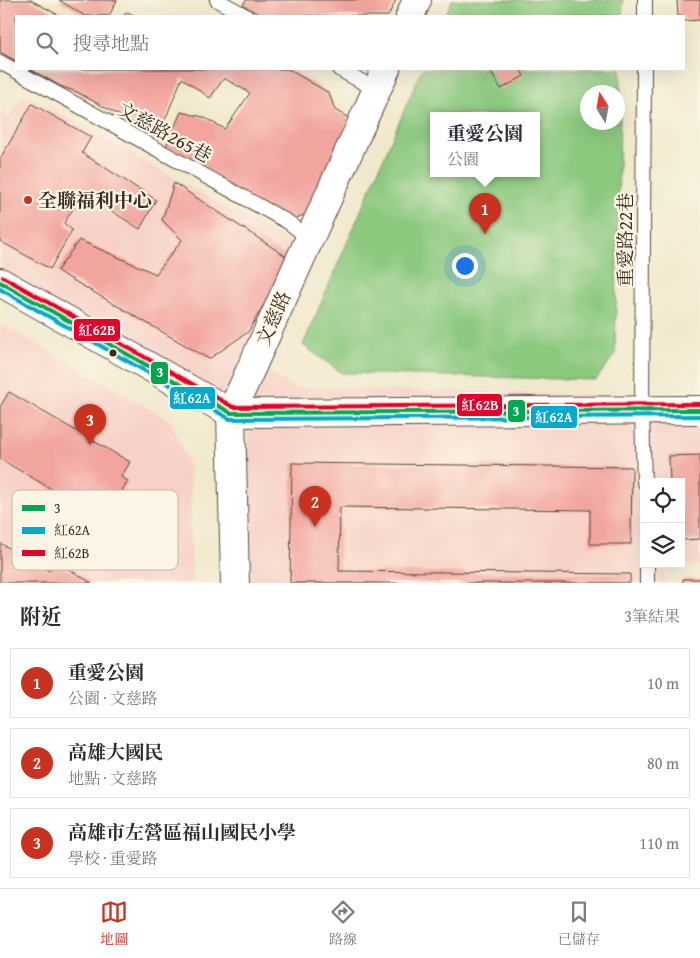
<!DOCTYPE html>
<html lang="zh-TW">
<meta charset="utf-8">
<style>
body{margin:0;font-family:"Gentium Book Plus","Noto Serif TC",serif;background:#f7f7f7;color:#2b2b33}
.controls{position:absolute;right:15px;bottom:15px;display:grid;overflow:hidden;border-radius:0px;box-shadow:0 5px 20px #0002}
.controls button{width:45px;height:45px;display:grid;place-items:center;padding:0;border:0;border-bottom:1px solid #e1e1e2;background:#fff;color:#2b2b33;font:25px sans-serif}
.compass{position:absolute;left:580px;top:85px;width:45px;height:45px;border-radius:50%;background:#fff;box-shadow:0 5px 20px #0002;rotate:349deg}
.you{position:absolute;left:464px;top:265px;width:18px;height:18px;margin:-12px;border:4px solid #fff;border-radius:50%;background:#1a73e8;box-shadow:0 0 0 8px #1a73e833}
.badge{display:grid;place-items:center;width:32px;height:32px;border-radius:50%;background:#c8321e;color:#fff;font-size:16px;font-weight:700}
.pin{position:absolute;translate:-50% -41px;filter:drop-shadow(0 1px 2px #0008)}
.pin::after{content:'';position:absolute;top:26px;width:18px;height:15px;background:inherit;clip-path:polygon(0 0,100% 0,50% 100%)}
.popup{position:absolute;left:430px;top:112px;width:110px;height:65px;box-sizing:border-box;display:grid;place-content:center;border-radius:0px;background:#fff;filter:drop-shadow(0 1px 4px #0005);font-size:16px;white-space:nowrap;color:#7c7c81}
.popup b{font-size:19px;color:#2b2b33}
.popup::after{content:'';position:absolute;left:50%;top:100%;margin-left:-10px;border:10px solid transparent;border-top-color:#fff}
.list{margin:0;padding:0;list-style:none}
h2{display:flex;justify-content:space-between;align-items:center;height:65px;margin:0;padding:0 20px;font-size:21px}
h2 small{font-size:16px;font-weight:400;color:#7c7c81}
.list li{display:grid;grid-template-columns:32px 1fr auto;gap:15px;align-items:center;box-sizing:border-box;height:70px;margin:0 10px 10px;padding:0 10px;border:1px solid #e1e1e2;border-radius:0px}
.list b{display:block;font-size:19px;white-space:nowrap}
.list p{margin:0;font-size:16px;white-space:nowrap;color:#7c7c81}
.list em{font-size:16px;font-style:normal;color:#7c7c81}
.icon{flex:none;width:28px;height:28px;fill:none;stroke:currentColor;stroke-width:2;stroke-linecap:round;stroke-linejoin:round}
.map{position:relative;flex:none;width:700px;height:583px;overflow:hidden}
.search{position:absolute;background:#fff;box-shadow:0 5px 20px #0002;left:15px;right:15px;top:15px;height:55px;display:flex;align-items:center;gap:12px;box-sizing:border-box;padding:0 18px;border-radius:0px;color:#7c7c81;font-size:19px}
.sheet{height:305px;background:#fff}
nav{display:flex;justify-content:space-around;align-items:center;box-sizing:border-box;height:70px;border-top:1px solid #e1e1e2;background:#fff;font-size:14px;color:#7c7c81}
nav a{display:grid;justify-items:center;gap:2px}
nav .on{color:#c8321e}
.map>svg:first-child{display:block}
.built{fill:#f7d1c7;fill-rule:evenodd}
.green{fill:#8bc97f;stroke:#637a4e;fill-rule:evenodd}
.building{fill:#f2a49f}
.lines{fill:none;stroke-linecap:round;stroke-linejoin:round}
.lane-casing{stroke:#564738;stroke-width:16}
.street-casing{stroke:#564738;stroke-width:30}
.lane{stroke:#fff;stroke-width:14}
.street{stroke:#fff;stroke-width:28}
.bus-1-casing{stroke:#fcf5e5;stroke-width:8}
.bus-2-casing{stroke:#fcf5e5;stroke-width:8}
.bus-3-casing{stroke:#fcf5e5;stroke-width:8}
.bus-1{stroke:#00a651;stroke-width:4}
.bus-2{stroke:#00a9ce;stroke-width:4}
.bus-3{stroke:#e4002b;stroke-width:4}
.poi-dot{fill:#c8321e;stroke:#fcf5e5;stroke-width:2}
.bus-dot{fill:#3b2a1e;stroke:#fcf5e5;stroke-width:2}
.labels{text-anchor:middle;stroke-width:4.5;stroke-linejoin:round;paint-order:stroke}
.street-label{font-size:19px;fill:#3b2a1e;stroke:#fcf5e5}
.poi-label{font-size:19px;font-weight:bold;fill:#3b2a1e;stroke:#fcf5e5;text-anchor:start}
.key{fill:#fcf5e5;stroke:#c2b8a9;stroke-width:1}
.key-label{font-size:14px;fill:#3b2a1e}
.line-badge{stroke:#fcf5e5;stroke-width:2}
.badge-label{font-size:14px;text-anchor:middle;font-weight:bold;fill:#fff}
</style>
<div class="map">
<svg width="700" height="583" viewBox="0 0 700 583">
<rect width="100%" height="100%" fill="#fcf5e5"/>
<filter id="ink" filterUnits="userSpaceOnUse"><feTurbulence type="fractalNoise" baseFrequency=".02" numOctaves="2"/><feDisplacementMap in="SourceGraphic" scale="10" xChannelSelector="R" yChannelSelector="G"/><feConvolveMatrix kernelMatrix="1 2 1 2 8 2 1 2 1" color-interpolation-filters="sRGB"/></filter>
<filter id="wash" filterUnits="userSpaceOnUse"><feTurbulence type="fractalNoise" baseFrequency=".0096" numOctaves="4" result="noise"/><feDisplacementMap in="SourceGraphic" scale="20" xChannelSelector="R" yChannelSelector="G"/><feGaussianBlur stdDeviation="1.12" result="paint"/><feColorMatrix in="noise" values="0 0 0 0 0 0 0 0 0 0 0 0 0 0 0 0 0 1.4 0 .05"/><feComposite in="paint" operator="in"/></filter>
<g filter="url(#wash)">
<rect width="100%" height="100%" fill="#f1e9cd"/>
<g class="built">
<path d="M 24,95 L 28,100 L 30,97 L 293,245 L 246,358 L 293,387 L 700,398 L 700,565 L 665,566 L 665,583 L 251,583 L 248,432 L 0,284 L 0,150 L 4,143 L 0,149 L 0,113 L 9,118 ZM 644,482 L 681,482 L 681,564 L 644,564 Z"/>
<path d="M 0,323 L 171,421 L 190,468 L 192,583 L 0,583 Z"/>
</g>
<g class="green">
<path d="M 452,0 L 623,0 L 622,16 L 445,16 Z"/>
<path d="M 422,69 L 621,69 L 615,354 L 596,380 L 342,373 L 303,345 ZM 588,92 L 618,92 L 618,122 L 588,122 ZM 434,115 L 536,115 L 536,173 L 434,173 Z"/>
</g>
<g id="blocks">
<g class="building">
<path d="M 0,0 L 31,0 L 60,16 L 16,16 L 16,61 L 0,52 Z"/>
<path d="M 59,0 L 117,0 L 109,16 L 85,16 Z"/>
<path d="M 246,0 L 396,0 L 388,16 L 262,16 L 243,5 Z"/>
<path d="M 677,0 L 700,0 L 700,20 L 684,21 L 684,16 L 678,16 Z"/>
<path d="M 127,12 L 136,16 L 123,16 Z"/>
<path d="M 30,69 L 288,69 L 329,93 L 335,110 L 349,118 L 338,150 L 312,211 L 288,222 L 163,153 L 181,112 L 203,117 L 225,129 L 250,93 L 224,78 L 210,98 L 182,78 L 158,137 L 77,92 L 60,86 Z"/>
<path d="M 489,69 L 520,69 L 524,76 L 501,89 Z"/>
<path d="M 32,104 L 91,137 L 82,153 L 156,200 L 140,229 L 83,193 L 64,223 L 72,230 L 50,269 L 0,241 L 0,159 Z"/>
<path d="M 174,183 L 290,259 L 248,332 L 209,359 L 57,271 L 79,240 L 156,274 L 182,240 L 162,220 Z"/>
<path d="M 9,392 L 130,462 L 121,477 L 128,481 L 121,492 L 145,506 L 120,548 L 88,530 L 96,515 L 0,459 L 0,407 Z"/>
<path d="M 700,455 L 700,539 L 681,540 L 681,482 L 670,482 L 669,456 Z"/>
<path d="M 292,463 L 632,467 L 631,544 L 590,544 L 590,510 L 340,507 L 339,571 L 630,574 L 630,583 L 290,583 Z"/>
<path d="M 0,543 L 49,571 L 55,561 L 92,583 L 0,583 Z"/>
<rect x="683" y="579" width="17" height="4"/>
</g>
</g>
</g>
<g filter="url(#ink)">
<use href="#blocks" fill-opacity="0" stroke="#564738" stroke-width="1"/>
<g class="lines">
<defs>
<g id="lane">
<path d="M 217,0 L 246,16"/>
<path d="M 645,16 L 645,0"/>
<path d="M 0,62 L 288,222 L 309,238"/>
<path d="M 339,69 L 377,90"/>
<path d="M 644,482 L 642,411 L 644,69"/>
<path d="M 647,564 L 647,583"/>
</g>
<g id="street">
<path d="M 410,16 L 417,0"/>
<path d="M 0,282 L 231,413 L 700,410"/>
<path d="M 235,583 L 231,413 L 386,69"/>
</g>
</defs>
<use href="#lane" class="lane-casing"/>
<use href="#street" class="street-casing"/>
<use href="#lane" class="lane"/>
<use href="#street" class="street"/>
<defs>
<path id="bus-1" d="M 0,282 L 231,413 L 700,410"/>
<path id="bus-2" d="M 0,289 L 230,419 L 700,416"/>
<path id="bus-3" d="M 3,277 L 233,407 L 700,404"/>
</defs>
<use href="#bus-1" class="bus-1-casing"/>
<use href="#bus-2" class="bus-2-casing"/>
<use href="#bus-3" class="bus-3-casing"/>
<use href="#bus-1" class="bus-1"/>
<use href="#bus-2" class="bus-2"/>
<use href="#bus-3" class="bus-3"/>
</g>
</g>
<circle class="poi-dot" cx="28" cy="200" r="5"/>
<circle class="bus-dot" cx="113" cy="353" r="4.5"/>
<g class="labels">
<g class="street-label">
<text transform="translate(165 132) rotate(29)" y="7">文慈路265巷</text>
<text transform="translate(625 240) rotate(-90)" y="7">重愛路22巷</text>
<text transform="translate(273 318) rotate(-66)" y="7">文慈路</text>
</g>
<g class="poi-label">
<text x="38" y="207">全聯福利中心</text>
</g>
</g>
<rect x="12" y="490" width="166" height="80" rx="8" class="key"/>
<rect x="22" y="505" width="23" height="6" fill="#00a651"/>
<rect x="22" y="527" width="23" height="7" fill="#00a9ce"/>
<rect x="22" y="550" width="23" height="6" fill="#e4002b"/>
<g class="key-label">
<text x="54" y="513">3</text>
<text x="54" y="535">紅62A</text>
<text x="54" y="558">紅62B</text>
</g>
<g class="line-badge">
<rect x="73" y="318" width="48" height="24" rx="5" fill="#e4002b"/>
<rect x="150" y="361" width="19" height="24" rx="5" fill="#00a651"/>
<rect x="169" y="386" width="47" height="24" rx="5" fill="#00a9ce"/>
<rect x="456" y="393" width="47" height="24" rx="5" fill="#e4002b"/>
<rect x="507" y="399" width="19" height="24" rx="5" fill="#00a651"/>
<rect x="530" y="405" width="48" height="24" rx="5" fill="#00a9ce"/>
</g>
<g class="badge-label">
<text x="97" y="335">紅62B</text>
<text x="160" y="377">3</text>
<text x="192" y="403">紅62A</text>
<text x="480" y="410">紅62B</text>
<text x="516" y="416">3</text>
<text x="554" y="422">紅62A</text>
</g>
</svg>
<div class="controls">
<button><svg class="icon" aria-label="locate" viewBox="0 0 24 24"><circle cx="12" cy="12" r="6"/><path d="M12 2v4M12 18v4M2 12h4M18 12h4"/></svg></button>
<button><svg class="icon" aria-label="layers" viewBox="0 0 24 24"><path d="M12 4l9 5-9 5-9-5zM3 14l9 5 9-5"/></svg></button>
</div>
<svg class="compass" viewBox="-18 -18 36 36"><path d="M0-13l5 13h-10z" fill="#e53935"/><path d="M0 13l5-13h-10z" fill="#7c7c81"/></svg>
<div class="you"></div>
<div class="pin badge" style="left:485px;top:234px">1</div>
<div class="popup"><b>重愛公園</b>公園</div>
<div class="pin badge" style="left:315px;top:527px">2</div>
<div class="pin badge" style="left:90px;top:445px">3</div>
<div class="search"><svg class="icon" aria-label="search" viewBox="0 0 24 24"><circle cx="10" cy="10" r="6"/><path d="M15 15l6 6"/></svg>搜尋地點</div>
</div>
<section class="sheet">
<h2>附近<small>3筆結果</small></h2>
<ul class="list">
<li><span class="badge">1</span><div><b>重愛公園</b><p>公園 · 文慈路</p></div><em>10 m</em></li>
<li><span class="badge">2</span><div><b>高雄大國民</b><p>地點 · 文慈路</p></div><em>80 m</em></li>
<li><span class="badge">3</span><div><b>高雄市左營區福山國民小學</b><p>學校 · 重愛路</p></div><em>110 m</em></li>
</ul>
</section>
<nav>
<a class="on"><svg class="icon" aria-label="map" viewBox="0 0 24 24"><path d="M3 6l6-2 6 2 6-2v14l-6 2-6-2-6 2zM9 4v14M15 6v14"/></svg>地圖</a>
<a><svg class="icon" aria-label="directions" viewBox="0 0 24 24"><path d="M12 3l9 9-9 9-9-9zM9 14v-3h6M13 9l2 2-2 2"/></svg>路線</a>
<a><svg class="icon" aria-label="saved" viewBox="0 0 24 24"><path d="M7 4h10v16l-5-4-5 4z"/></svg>已儲存</a>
</nav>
